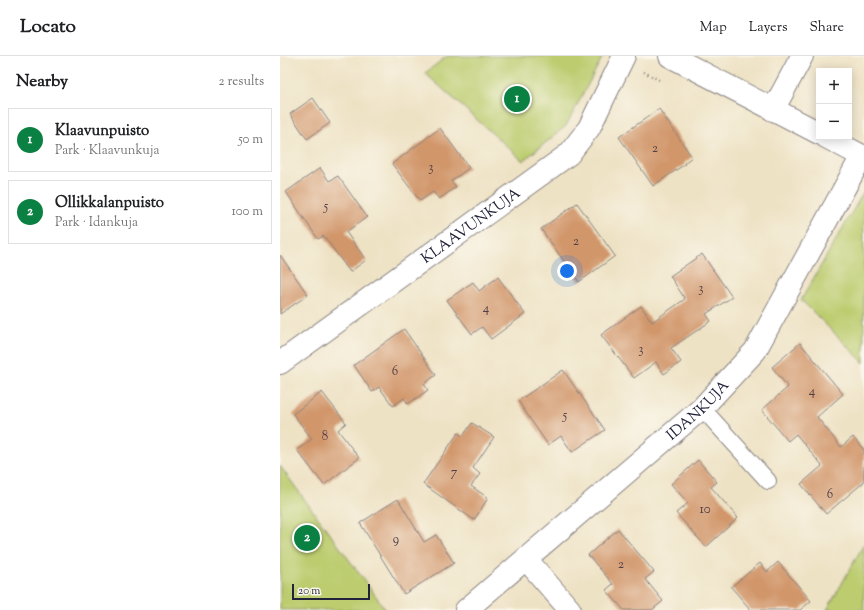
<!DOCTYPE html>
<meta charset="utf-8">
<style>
body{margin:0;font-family:"Sorts Mill Goudy",serif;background:#f6f6f6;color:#202124}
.controls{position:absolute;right:12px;top:12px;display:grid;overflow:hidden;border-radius:0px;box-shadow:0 2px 10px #0003}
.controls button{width:36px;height:36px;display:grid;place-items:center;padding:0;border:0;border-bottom:1px solid #e0e0e0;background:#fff;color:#202124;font:20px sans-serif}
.scale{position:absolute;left:12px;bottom:10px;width:78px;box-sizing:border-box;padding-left:4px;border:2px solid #22223b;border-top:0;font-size:11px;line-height:14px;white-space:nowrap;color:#22223b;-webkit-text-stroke:3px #fbf7ec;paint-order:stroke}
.you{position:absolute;left:287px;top:215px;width:14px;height:14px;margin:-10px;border:3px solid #fff;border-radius:50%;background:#1a73e8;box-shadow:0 0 0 6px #1a73e833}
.badge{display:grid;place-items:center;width:26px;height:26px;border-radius:50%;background:#0b8043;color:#fff;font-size:13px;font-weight:700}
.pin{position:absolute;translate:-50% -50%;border:2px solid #fff;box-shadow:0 1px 4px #0006}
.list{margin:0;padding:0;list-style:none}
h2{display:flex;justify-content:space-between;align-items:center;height:52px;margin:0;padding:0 16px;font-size:17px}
h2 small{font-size:13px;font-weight:400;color:#757577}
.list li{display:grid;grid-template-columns:26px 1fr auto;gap:12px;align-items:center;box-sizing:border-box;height:64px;margin:0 8px 8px;padding:0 8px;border:1px solid #e0e0e0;border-radius:0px}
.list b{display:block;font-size:15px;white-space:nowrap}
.list p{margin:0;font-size:13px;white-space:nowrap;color:#757577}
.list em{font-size:13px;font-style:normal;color:#757577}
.map{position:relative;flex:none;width:584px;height:554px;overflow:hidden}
header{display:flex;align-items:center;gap:24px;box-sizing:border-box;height:56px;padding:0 20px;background:#fff;border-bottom:1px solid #e0e0e0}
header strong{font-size:19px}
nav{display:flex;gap:22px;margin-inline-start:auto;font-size:14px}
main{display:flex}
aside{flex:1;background:#fff}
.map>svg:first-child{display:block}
.green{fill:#bccc6e;stroke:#6f7754}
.building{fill:#d1966b}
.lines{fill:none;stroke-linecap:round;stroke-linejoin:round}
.lane-casing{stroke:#888280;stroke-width:18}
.street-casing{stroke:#888280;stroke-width:24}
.path{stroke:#888280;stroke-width:2.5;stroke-dasharray:1 3;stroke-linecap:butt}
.lane{stroke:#fff;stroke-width:16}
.street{stroke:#fff;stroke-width:22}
.labels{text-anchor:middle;stroke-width:4;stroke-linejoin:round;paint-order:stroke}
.number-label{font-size:13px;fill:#4e3f47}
.street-label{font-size:15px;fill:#22223b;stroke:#fbf7ec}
</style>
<header>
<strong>Locato</strong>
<nav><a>Map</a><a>Layers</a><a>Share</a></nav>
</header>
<main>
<aside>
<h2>Nearby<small>2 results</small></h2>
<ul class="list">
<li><span class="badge">1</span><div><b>Klaavunpuisto</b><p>Park · Klaavunkuja</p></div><em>50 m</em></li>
<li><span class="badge">2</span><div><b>Ollikkalanpuisto</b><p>Park · Idankuja</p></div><em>100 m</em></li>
</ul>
</aside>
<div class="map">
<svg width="584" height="554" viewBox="0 0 584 554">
<rect width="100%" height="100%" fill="#fbf7ec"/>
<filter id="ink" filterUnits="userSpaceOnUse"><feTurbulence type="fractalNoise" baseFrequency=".025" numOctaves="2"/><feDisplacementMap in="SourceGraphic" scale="8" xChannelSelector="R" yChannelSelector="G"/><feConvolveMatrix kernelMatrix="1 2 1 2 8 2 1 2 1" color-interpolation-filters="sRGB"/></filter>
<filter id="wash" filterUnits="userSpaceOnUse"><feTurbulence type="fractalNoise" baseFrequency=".012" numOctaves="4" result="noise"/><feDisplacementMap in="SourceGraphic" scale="16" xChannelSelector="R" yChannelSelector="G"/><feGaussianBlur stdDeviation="0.9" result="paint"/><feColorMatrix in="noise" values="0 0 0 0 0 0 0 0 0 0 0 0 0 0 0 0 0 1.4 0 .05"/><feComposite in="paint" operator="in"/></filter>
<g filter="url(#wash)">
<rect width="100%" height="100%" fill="#eee2c4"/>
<g class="green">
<path d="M 167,0 L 323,0 L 286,70 L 243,105 L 145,17 Z"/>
<path d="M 583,137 L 584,137 L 584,307 L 521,244 Z"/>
<path d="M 0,410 L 106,554 L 0,554 Z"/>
<path d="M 584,488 L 584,554 L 547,554 Z"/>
</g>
<g id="blocks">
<g class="building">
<path d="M 33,42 L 50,67 L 27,83 L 10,58 Z"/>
<path d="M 379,53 L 412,101 L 404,107 L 405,108 L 373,130 L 339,81 Z"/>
<path d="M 160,72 L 189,112 L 171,125 L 176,131 L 159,143 L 153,136 L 140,145 L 112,108 Z"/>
<path d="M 40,112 L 49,125 L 58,120 L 87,161 L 66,176 L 86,204 L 70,216 L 44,180 L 38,183 L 6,136 Z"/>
<path d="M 297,147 L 335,200 L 299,226 L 261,173 Z"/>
<path d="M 422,198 L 452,241 L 426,258 L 431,265 L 391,292 L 401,306 L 384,318 L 376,306 L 354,322 L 321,279 L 361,250 L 372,266 L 405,243 L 390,220 Z"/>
<path d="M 0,199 L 28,239 L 0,258 Z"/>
<path d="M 218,221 L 245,258 L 211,283 L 202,271 L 192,278 L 167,244 L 193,226 L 199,235 Z"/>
<path d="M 124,273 L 156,319 L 144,328 L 148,334 L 128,348 L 124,342 L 113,350 L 99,331 L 92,336 L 74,309 Z"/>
<path d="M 520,287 L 563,338 L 537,361 L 561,391 L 573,381 L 584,394 L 584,426 L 546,458 L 521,428 L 542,410 L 516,378 L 508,385 L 482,354 L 508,331 L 492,311 Z"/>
<path d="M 283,314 L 325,374 L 292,396 L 281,380 L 268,389 L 238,345 Z"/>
<path d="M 42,336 L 66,367 L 58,374 L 79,402 L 44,429 L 17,394 L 32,383 L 13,358 Z"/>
<path d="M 192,367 L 214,381 L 193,412 L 200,418 L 191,430 L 208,442 L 194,464 L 143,428 L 178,377 L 183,380 Z"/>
<path d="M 418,404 L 437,426 L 431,431 L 458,462 L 426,491 L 396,457 L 408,447 L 391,428 Z"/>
<path d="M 118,443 L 144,486 L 156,479 L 174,507 L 124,538 L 80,467 Z"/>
<path d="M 338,473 L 374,516 L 365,523 L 383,545 L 372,554 L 344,554 L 326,534 L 333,528 L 308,499 Z"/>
<path d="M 498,506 L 531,545 L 520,554 L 471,554 L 451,531 L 480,507 L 487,516 Z"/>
</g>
</g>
</g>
<g filter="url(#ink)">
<use href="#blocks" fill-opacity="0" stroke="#888280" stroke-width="1"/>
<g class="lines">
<defs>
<path id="lane" d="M 422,352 L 488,425"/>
<g id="street">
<path d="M 390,0 L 539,77"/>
<path d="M 493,54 L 522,0"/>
<path d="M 546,81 L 584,101"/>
<path id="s1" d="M 0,307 L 289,98 L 309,72 L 344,0"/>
<path d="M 246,503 L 290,554"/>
<path id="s2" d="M 186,554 L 422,352 L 475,295 L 582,100"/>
</g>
</defs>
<use href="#lane" class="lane-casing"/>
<use href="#street" class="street-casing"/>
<path class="path" d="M 364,16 L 379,24"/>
<use href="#lane" class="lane"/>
<use href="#street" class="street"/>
</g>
</g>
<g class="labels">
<g class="number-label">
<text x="375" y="96">2</text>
<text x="151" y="115">3</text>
<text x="46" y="154">5</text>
<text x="296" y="189">2</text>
<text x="421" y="236">3</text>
<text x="206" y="256">4</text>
<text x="361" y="297">3</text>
<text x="115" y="319">6</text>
<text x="532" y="339">4</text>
<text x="285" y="363">5</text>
<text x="45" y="384">8</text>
<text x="174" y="420">7</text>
<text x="550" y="442">6</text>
<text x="425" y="457">10</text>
<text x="116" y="487">9</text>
<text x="341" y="512">2</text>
</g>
<g class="street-label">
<text dy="5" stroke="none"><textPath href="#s1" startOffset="235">KLAAVUNKUJA</textPath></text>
<text dy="5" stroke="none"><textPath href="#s2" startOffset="306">IDANKUJA</textPath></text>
</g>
</g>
</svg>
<div class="controls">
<button>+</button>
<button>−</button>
</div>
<div class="scale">20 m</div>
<div class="you"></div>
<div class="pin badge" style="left:237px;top:43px">1</div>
<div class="pin badge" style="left:27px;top:482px">2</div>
</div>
</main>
